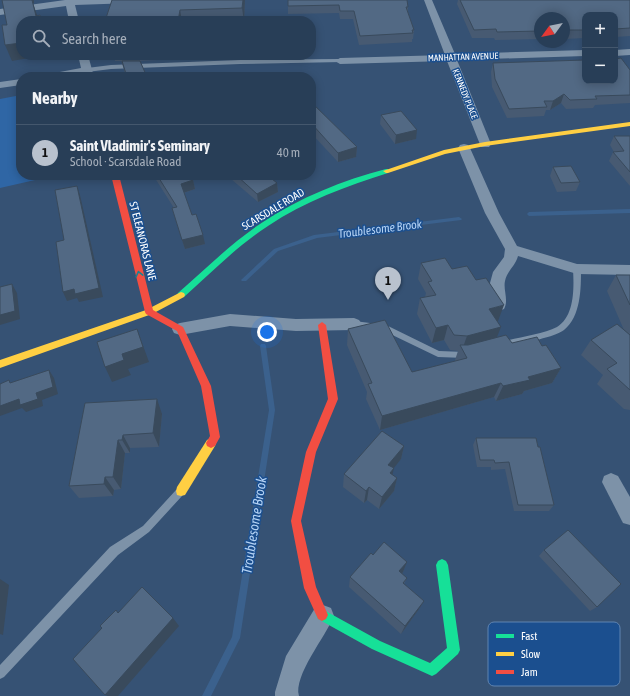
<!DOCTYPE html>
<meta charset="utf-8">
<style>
body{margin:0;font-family:"Asap Condensed",sans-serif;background:#30455d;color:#f1f3f6}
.controls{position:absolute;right:12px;top:12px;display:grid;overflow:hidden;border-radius:8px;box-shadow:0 2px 10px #0003}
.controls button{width:36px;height:36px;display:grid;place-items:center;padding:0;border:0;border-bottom:1px solid #44576d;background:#283e57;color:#f1f3f6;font:20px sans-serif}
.compass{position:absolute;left:534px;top:12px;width:36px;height:36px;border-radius:50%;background:#283e57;box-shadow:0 2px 10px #0003;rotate:237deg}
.you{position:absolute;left:267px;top:332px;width:14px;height:14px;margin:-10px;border:3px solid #fff;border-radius:50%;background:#1a73e8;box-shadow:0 0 0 6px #1a73e833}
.badge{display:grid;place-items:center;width:26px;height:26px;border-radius:50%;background:#b9c2ce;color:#111;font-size:13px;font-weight:700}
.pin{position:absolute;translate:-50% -33px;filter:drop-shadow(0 1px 2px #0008)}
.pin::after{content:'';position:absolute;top:21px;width:14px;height:12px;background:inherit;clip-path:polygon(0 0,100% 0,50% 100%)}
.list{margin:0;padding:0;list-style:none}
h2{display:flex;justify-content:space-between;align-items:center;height:52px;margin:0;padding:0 16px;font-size:17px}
h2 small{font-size:13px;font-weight:400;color:#a5aeba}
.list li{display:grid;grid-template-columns:26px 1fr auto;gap:12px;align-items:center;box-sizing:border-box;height:56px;padding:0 16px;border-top:1px solid #44576d}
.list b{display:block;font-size:15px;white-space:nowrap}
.list p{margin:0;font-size:13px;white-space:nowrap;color:#a5aeba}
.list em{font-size:13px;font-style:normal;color:#a5aeba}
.icon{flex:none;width:22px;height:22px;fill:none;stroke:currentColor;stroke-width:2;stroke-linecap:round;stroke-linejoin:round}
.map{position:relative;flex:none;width:630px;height:696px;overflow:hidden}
.search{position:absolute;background:#283e57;box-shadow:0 2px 10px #0003;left:16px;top:16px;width:300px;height:44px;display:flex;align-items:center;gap:10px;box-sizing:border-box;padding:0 14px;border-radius:16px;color:#a5aeba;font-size:15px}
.panel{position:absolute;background:#283e57;box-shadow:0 2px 10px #0003;left:16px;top:72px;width:300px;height:108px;border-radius:16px}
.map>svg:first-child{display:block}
.green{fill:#2f66a5}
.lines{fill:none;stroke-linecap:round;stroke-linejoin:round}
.stream{fill:#3b618d;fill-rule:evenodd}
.lane{fill:#7d92a8;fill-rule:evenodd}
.street{fill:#7d92a8;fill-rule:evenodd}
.fast{fill:#16e098;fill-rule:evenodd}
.slow{fill:#ffcf43;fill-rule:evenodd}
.jam{fill:#f24e42;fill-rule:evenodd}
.wall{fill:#475a72}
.shaded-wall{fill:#394a5c}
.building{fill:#526984;stroke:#394a5c}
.oneway{stroke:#198292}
.labels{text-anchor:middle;stroke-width:3;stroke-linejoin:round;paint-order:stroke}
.far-street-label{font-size:9px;fill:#fff;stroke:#1b4f8f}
.street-label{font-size:11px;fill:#fff;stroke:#1b4f8f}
.water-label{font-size:12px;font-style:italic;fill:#b5d3f5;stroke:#1b4f8f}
.near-water-label{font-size:14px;font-style:italic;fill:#b5d3f5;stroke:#1b4f8f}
.key{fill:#1b4f8f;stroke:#5f84b1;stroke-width:1}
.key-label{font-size:11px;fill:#fff}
</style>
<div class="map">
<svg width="630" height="696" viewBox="0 0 630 696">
<rect width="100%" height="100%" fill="#365274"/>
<path class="green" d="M 21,95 L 21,175 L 57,175 L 0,188 L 0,99 Z"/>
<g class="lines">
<g class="stream">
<path d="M 630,209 L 630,213 L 529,216 L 527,214 L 529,212 Z"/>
<path d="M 459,217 L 462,219 L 461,220 L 317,238 L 278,251 L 246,281 L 242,281 L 241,280 L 274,249 L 314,235 Z"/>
<path d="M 261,344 L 265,344 L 266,346 L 275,410 L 240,638 L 211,696 L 202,696 L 232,637 L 269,410 L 260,346 Z"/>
</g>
<g class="lane">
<path d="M 340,59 L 343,61 L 342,62 L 240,64 L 111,69 L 87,72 L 84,70 L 87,68 L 111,65 L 240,60 Z"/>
<path d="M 577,266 L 581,269 C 581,289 581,316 564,330 C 554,338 516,344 502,348 L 499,347 L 498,345 L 499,343 C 516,337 542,335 557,327 C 575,316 574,287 573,269 Z"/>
<path d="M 354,321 L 386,325 L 439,351 L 465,352 L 468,353 L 469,355 L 468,357 L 465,358 L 438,357 L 382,330 L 351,326 L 350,324 Z"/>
<path d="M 179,489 L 182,490 L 184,493 L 182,496 L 149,532 L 118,555 L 4,677 L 0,679 L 0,665 L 110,547 L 143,526 L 176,490 Z"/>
</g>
<g class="street">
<path d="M 65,0 L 137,0 L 133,3 L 75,5 L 79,21 L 69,21 L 66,6 L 0,15 L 0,9 Z"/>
<path d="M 424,0 L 432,0 L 455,54 L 585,50 L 585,56 L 457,60 L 491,144 L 489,147 L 481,147 L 447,61 L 340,64 L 335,61 L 340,58 L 445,55 Z"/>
<path d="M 630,49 L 630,55 L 615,56 L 615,50 Z"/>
<path d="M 78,55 L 88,55 L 94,77 L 84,77 L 83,74 L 66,77 L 44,77 L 49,74 L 81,68 Z"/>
<path d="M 21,79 L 21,85 L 0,88 L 0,82 Z"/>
<path d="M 464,144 L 468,145 L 470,148 L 499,213 L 517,246 L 577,264 L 630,265 L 630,275 L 577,274 L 518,256 C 516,265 507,271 505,281 C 503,290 509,300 504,309 L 499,311 L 494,309 L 491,305 L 490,283 L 493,272 L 504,257 L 505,249 L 485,213 L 458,148 L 460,145 Z"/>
<path d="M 230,314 L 296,319 L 354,318 L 359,320 L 362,324 L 359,328 L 354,330 L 296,331 L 230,326 L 180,335 L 174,333 L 172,329 L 174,325 L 180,323 Z"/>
<path d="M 611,473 L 618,476 L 630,497 L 630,525 L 623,523 L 602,482 L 604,476 Z"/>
<path d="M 323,605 L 331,608 L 334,616 C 326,636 293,676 299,696 L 275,696 L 275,692 L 286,656 L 315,608 Z"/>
</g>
<g class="fast">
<path d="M 386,169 L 388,169 L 388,173 C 347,186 305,201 268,226 C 237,246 211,273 184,297 L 178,297 L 177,295 L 178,293 C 206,269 232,242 263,222 C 299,198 343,180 386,169 Z"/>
<path d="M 442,559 L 446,561 L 448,565 L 460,650 L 458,654 L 436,674 L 432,676 L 372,649 L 318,619 L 316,615 L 318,611 L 322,609 L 380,641 L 430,663 L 447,648 L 436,565 L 438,561 Z"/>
</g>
<g class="slow">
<path d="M 630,122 L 630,126 L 485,146 L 445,154 L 388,173 L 386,173 L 383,171 L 444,150 L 485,142 Z"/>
<path d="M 181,292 L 184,293 L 185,295 L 184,297 L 152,314 L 0,368 L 0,360 L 146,310 Z"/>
<path d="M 211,438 L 215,440 L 216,443 L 215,446 L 185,495 L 181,496 L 177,495 L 176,491 L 177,487 L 207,440 Z"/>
</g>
<g class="jam">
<path d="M 111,175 L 119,175 L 153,310 L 183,327 L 184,329 L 211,386 L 220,437 L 215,446 L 211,448 L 207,446 L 206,443 L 210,436 L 201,386 L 177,331 L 146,314 L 145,312 Z"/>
<path d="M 322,322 L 326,325 L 338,399 L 316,452 L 301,521 L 316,587 L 328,615 L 326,619 L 322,621 L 318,619 L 304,588 L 291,521 L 306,452 L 328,399 L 318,325 Z"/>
</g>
</g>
<g class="wall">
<path d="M 112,0 L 245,0 L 244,21 L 105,21 Z"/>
<path d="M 288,0 L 408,7 L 408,12 L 414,30 L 413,39 L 412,39 L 412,42 L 359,45 L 353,19 L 340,19 L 339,13 L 288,14 Z"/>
<path d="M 458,0 L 630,0 L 630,36 L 615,37 L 615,15 L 585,15 L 585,38 L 564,39 L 564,18 L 540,18 L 540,39 L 495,40 L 494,38 L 472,38 L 457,4 Z"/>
<path d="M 114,55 L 178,55 L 177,59 L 139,61 L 147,77 L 126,77 L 122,63 L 121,61 L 115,61 Z"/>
<path d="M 493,63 L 630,70 L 630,103 L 595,105 L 593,108 L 566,109 L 561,103 L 550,110 L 546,110 L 544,116 L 507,118 L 492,87 L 491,72 Z"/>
<path d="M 311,102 L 357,147 L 356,157 L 338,162 L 311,133 Z"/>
<path d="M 381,115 L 416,139 L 395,144 L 380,124 Z"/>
<path d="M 614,136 L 630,136 L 630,186 L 609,161 L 613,152 L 614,152 L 610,145 Z"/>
<path d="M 553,167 L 580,182 L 576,191 L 557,192 L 550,176 Z"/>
<path d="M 153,175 L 190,175 L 193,180 L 195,189 L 184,193 L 192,215 L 205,244 L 185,249 L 175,217 L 172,208 L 174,208 Z"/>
<path d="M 228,175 L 267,175 L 277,183 L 278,192 L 258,202 L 231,179 Z"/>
<path d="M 421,263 L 452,269 L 498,321 L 497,321 L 497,337 L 512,343 L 542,346 L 561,368 L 552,383 L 524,391 L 522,394 L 496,401 L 494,397 L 380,430 L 366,399 L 367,392 L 347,345 L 348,329 L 412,372 L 455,361 L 455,360 L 458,351 L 450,350 L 444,340 L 432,343 L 417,314 L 420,298 L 425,297 L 426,293 L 418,279 Z"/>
<path d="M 616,275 L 630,275 L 630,410 L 624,409 L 597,384 L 603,375 L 581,355 L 591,340 L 624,330 L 607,291 Z"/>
<path d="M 85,403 L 162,414 L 159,447 L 130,448 L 130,453 L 125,453 L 121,489 L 114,490 L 113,496 L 79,498 L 69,486 Z"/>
<path d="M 476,438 L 536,438 L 554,505 L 549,511 L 514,511 L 505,469 L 491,470 L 491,467 L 477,467 L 473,445 Z"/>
<path d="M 404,446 L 401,459 L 393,468 L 392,475 L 397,478 L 394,491 L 379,509 L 367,500 L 364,503 L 343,487 L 344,474 Z"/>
<path d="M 544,550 L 597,607 L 590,611 L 539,556 Z"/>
<path d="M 373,555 L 407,562 L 403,572 L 402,574 L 407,578 L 404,584 L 424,601 L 419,609 L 401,634 L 349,587 L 350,577 Z"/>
</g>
<g class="shaded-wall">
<path d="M 4,0 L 34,0 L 34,3 L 33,3 L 39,21 Z"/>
<path d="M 243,0 L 245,0 L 244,21 L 242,8 Z"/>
<path d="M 180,10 L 182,21 L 178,21 Z"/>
<path d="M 21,43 L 21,55 L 46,55 L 12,61 L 5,45 Z"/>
<path d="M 564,94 L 561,103 L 550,110 L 553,101 Z"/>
<path d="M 417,130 L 416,139 L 395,144 L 396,135 Z"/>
<path d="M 357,147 L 356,157 L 338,162 L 338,153 Z"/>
<path d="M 193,180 L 195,189 L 183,193 L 181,184 Z"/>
<path d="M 277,183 L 278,192 L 258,202 L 257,194 Z"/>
<path d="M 77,186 L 80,195 L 103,297 L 79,302 L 77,298 L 67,301 L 63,292 Z"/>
<path d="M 203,235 L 205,244 L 185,249 L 182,240 Z"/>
<path d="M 12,284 L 17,293 L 20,319 L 0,325 L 0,315 Z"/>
<path d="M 504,305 L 498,321 L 484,324 L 489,309 Z"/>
<path d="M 448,325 L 444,340 L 432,343 L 436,328 Z"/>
<path d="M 501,327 L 495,342 L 462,350 L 467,336 Z"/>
<path d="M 137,329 L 149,362 L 128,369 L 131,375 L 112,382 L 105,367 L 122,354 Z"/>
<path d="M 561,368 L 552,383 L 524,391 L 522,394 L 496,401 L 503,386 L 528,377 Z"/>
<path d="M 49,370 L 54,378 L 58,394 L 42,400 L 43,406 L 26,412 L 22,408 L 0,416 L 0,406 L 36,393 Z"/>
<path d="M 501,383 L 494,397 L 380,430 L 382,416 Z"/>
<path d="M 157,399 L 162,414 L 159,447 L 153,433 Z"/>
<path d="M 123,435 L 130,448 L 130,453 L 122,440 Z"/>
<path d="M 118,440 L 125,453 L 121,489 L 113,477 Z"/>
<path d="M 404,446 L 401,459 L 386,478 L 388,465 Z"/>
<path d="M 394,468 L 391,481 L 390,473 Z"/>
<path d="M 105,477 L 114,490 L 113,496 L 104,484 Z"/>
<path d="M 397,478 L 394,491 L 379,509 L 382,497 Z"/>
<path d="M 369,487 L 367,500 L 364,503 L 366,491 Z"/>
<path d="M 407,562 L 403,572 L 396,581 L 399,571 Z"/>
<path d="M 0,579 L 9,585 L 3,635 L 0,634 Z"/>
<path d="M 424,601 L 419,609 L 401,634 L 405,626 Z"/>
<path d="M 173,618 L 179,626 L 118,696 L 108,696 L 105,695 Z"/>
</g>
<g class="building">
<path d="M 2,0 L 32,0 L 36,16 L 40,15 L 41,21 L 21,21 L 21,43 L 5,45 L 2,25 L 7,25 Z"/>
<path d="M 112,0 L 243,0 L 242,8 L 180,10 L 178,21 L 105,21 Z"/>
<path d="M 288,0 L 407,0 L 408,7 L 406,7 L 414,30 L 412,30 L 413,33 L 360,36 L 354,11 L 340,11 L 339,5 L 288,6 Z"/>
<path d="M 460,0 L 630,0 L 630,28 L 615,29 L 615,15 L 585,15 L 585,30 L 564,30 L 564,18 L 540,18 L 540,31 L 497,32 L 496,29 L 474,30 Z"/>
<path d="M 621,58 L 630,70 L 630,95 L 595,96 L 597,99 L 570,100 L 564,94 L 553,101 L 544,101 L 547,107 L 509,109 L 495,79 L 493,63 L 585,60 L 585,81 L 615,81 L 615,59 Z"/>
<path d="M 122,61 L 140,61 L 147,77 L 127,77 Z"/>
<path d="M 311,102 L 357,147 L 338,153 L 311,123 Z"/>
<path d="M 401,111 L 417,130 L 396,135 L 381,115 Z"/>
<path d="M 614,136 L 630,136 L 630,172 L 613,152 L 624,151 Z"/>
<path d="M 571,166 L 580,182 L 561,183 L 553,167 Z"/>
<path d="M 157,175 L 190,175 L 193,180 L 181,184 L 192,215 L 196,214 L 203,235 L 182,240 L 172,208 L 177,207 Z"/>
<path d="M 236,175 L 267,175 L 277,183 L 257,194 Z"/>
<path d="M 77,186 L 99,288 L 75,294 L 74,289 L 63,292 L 56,242 L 64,240 L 55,190 Z"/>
<path d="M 445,258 L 452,269 L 467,266 L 476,280 L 486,278 L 504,305 L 489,309 L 501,327 L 467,336 L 454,335 L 448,325 L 436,328 L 420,298 L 436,295 L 428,282 L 432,281 L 421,263 Z"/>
<path d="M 616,275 L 630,275 L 630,305 Z"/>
<path d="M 12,284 L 15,311 L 0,315 L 0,287 Z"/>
<path d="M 385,320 L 412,372 L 467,358 L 460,345 L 468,345 L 506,335 L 512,343 L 537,337 L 542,346 L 546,345 L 561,368 L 528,377 L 530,380 L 503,386 L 501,383 L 382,416 L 368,384 L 372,383 L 348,329 Z"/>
<path d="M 617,324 L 630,335 L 630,390 L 607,369 L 617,363 L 591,340 Z"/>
<path d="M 137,329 L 143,347 L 122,354 L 124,360 L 105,367 L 97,342 Z"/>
<path d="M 49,370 L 53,387 L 36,393 L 38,399 L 20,405 L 19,399 L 0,406 L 0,384 L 9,380 L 10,383 Z"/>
<path d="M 157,399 L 153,433 L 123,435 L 122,440 L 118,440 L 113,477 L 105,477 L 104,484 L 69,486 L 85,403 Z"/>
<path d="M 382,431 L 404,446 L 388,465 L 394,468 L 390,473 L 397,478 L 382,497 L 369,487 L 366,491 L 344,474 Z"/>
<path d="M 476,438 L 536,438 L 538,447 L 540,447 L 554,505 L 518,505 L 509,462 L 495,463 L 494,460 L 480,460 Z"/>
<path d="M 568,530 L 621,584 L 597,607 L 544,550 Z"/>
<path d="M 384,542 L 407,562 L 399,571 L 407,578 L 403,583 L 424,601 L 405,626 L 350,577 L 371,553 L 373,555 Z"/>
<path d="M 142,587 L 173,618 L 105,695 L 73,659 L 102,628 L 100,626 L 116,610 L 118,613 Z"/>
</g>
<defs><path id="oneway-chevron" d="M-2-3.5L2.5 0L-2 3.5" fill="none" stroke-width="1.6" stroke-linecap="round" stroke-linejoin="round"/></defs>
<use class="oneway" href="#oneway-chevron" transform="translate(139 274) rotate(-104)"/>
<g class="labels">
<g class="far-street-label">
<text transform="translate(463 57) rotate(-2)" y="3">MANHATTAN AVENUE</text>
<text transform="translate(465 94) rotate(68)" y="3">KENNEDY PLACE</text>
</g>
<g class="street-label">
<text transform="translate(273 209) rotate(-31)" y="4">SCARSDALE ROAD</text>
<text transform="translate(143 241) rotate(76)" y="4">ST ELEANORAS LANE</text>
</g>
<g class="water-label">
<text transform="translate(380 229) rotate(-7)" y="4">Troublesome Brook</text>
</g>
<g class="near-water-label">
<text transform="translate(254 525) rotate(-81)" y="5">Troublesome Brook</text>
</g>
</g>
<rect x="488" y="622" width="132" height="64" rx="6" class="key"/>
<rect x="496" y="634" width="18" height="4" fill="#16e098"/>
<rect x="496" y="652" width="18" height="4" fill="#ffcf43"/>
<rect x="496" y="670" width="18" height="4" fill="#f24e42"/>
<g class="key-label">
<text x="521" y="640">Fast</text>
<text x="521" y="658">Slow</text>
<text x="521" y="676">Jam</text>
</g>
</svg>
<div class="controls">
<button>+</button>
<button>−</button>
</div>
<svg class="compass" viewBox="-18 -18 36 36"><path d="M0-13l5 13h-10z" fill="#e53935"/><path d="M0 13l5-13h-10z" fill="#a5aeba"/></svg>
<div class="you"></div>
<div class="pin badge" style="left:388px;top:300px">1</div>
<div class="search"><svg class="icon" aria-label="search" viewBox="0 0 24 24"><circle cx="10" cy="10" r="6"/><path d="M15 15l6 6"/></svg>Search here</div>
<section class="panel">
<h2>Nearby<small></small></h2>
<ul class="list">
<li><span class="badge">1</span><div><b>Saint Vladimir's Seminary</b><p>School · Scarsdale Road</p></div><em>40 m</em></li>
</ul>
</section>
</div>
